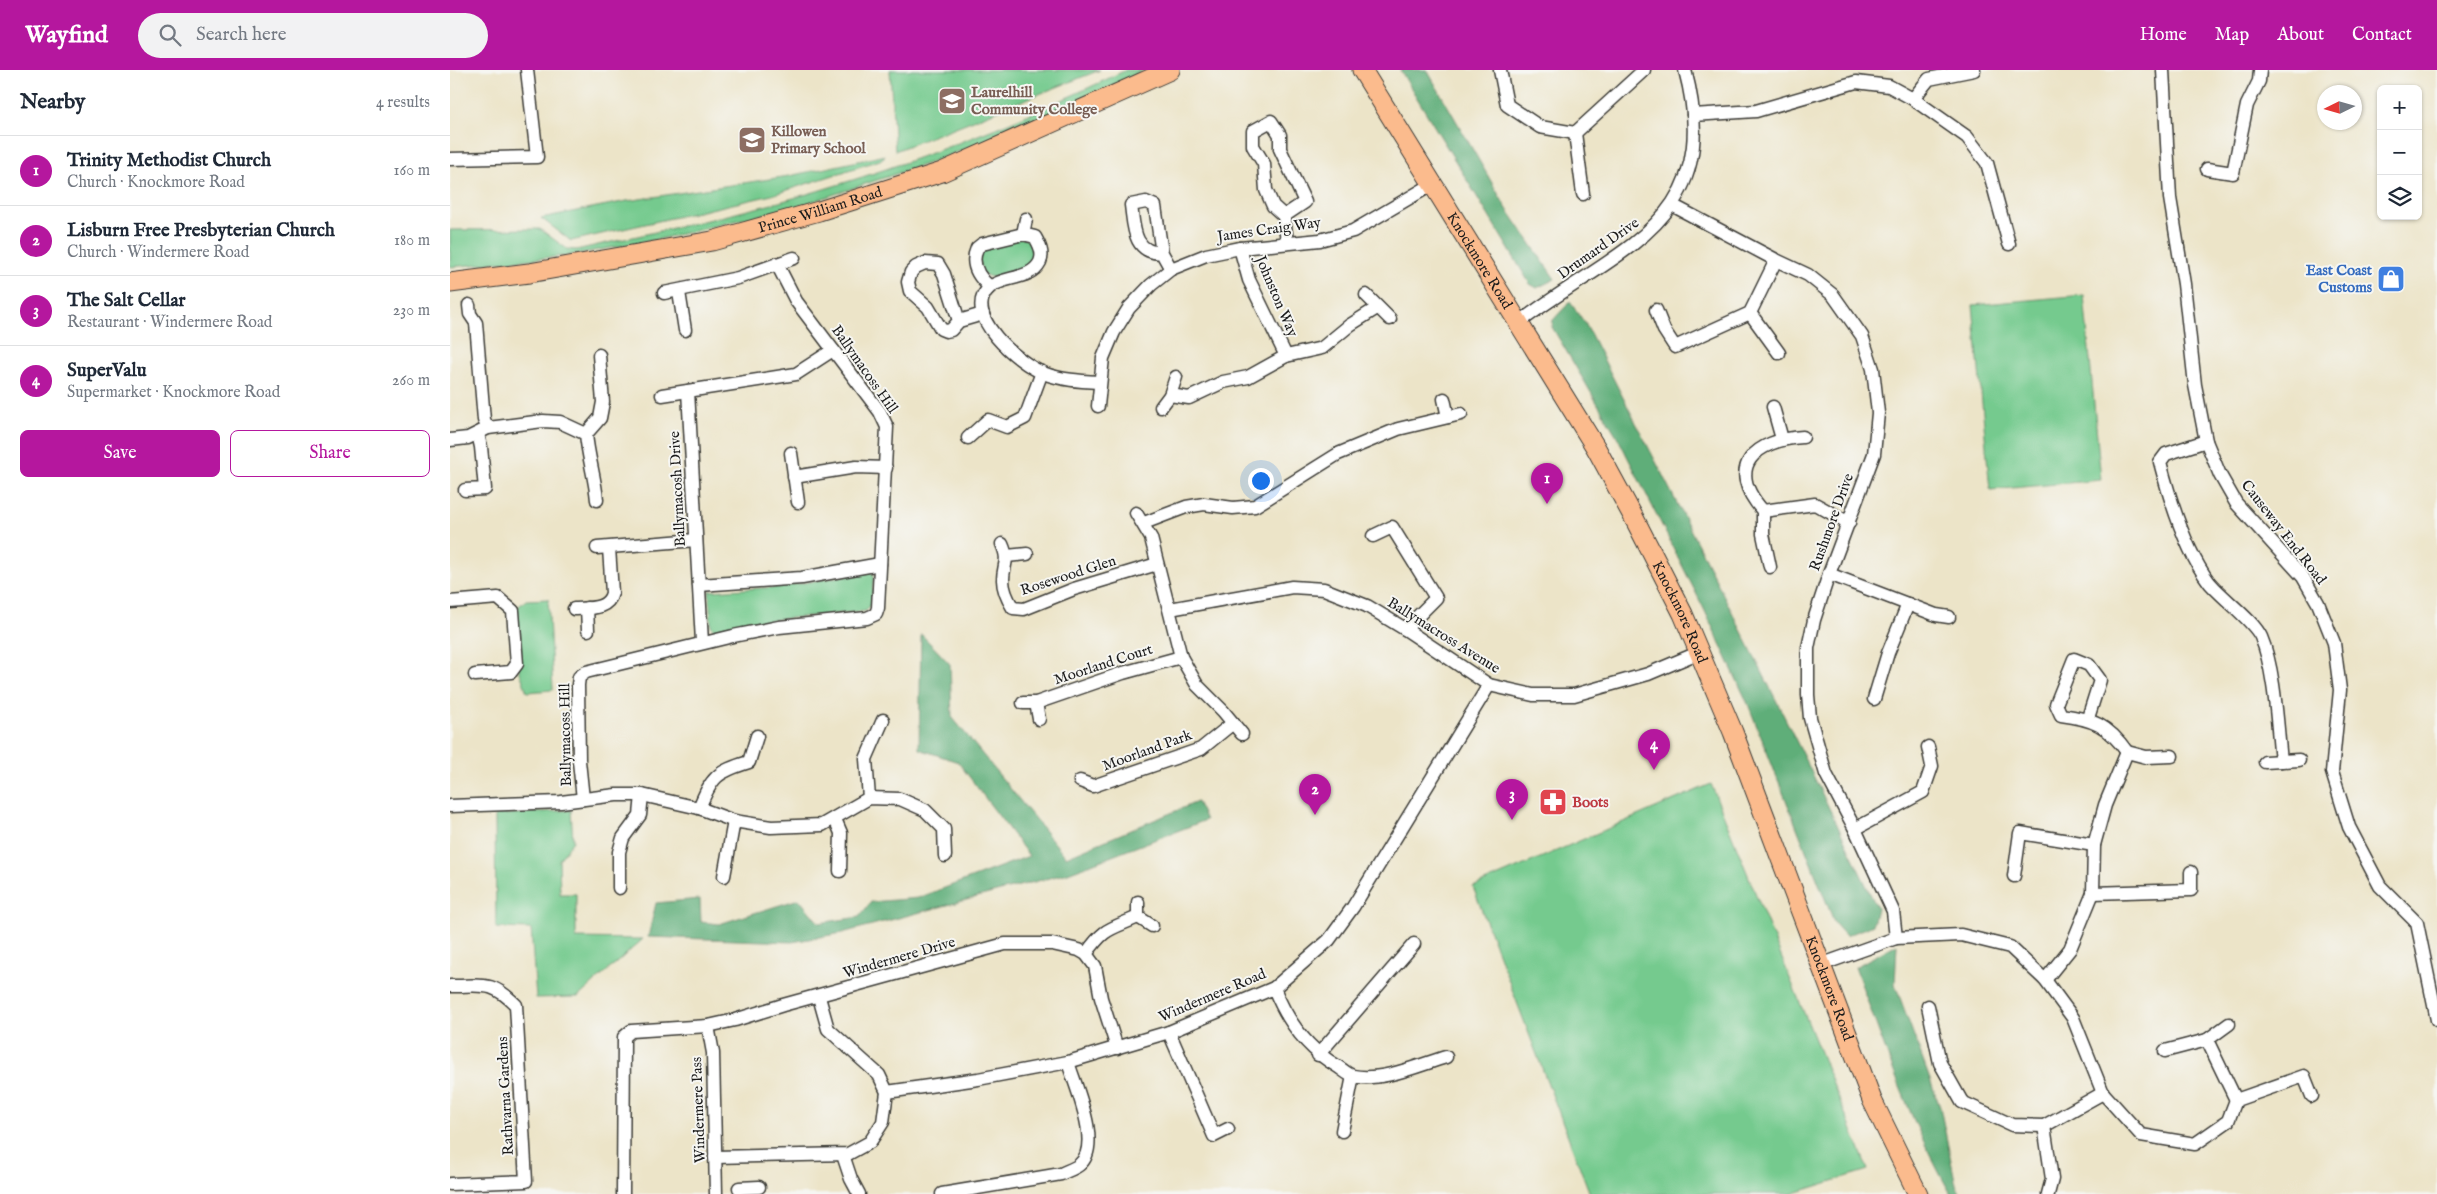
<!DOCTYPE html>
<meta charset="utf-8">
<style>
body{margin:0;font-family:"IM FELL English",serif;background:#f2f2f3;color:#1f2937}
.controls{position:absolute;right:15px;top:15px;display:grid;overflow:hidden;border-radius:8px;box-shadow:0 1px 4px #0004}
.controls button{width:45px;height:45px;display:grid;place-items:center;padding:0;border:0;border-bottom:1px solid #e0e1e3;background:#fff;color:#1f2937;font:25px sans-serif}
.compass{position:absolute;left:1867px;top:15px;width:45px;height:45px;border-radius:50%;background:#fff;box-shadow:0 1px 4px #0004;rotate:265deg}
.you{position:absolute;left:810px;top:410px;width:18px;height:18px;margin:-12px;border:4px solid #fff;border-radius:50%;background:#1a73e8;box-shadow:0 0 0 8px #1a73e833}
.badge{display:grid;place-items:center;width:32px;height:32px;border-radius:50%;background:#b5179e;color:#fff;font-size:16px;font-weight:700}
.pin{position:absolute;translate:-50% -41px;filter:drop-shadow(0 1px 2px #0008)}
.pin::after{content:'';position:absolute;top:26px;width:18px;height:15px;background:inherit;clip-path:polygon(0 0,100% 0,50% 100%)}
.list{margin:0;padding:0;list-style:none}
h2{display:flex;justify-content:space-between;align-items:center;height:65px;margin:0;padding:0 20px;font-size:21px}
h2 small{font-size:16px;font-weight:400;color:#747a83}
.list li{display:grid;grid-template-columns:32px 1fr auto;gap:15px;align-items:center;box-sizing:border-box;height:70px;padding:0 20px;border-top:1px solid #e0e1e3}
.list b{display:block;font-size:19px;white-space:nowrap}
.list p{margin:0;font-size:16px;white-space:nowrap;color:#747a83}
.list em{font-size:16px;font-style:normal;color:#747a83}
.actions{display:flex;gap:10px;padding:15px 20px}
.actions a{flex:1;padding:11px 0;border:1px solid #b5179e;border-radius:8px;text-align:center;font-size:18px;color:#b5179e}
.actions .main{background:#b5179e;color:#fff}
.icon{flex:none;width:28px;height:28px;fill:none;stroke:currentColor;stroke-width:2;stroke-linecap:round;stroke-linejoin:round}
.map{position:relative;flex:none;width:1987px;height:1124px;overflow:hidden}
header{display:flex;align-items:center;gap:30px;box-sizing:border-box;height:70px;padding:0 25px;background:#b5179e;color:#fff}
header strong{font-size:24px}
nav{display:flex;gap:28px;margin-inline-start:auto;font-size:18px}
.search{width:350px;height:45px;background:#f2f2f3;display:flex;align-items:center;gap:12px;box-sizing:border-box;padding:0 18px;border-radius:28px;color:#747a83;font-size:19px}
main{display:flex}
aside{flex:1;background:#fff}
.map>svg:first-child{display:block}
.green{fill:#74ca8e;stroke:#487355}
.forest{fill:#5fae79;stroke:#3e654a}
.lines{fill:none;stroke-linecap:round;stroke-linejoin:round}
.minor-casing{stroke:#3b3a36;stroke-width:15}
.primary-casing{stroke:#3b3a36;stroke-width:21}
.minor{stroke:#fff;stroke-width:12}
.primary{stroke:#fbbb8d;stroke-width:19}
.labels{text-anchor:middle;stroke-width:4;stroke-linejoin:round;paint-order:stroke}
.education-label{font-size:15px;font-weight:bold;fill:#785e54;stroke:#f6f6f2;text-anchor:start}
.street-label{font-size:15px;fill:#1c1c1c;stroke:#f6f6f2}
.shop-label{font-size:15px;font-weight:bold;fill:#366cbe;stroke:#f6f6f2;text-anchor:end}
.health-label{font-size:15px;font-weight:bold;fill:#be3a42;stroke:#f6f6f2;text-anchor:start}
</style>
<header>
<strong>Wayfind</strong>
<div class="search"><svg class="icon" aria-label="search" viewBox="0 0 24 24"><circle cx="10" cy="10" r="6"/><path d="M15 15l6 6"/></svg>Search here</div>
<nav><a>Home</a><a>Map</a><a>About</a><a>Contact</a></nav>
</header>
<main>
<aside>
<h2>Nearby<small>4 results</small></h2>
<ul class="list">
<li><span class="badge">1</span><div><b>Trinity Methodist Church</b><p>Church · Knockmore Road</p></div><em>160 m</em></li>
<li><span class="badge">2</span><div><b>Lisburn Free Presbyterian Church</b><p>Church · Windermere Road</p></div><em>180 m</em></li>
<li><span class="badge">3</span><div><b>The Salt Cellar</b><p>Restaurant · Windermere Road</p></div><em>230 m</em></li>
<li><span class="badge">4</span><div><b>SuperValu</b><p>Supermarket · Knockmore Road</p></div><em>260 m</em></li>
</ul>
<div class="actions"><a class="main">Save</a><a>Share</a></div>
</aside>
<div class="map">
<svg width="1987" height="1124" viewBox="0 0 1987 1124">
<rect width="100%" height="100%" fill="#f6f6f2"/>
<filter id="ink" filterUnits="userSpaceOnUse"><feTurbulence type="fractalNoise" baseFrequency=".02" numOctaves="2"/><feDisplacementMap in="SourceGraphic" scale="10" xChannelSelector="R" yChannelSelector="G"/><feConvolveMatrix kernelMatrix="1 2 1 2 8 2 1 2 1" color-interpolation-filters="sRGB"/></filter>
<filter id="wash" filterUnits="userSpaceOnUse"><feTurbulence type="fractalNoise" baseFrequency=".0096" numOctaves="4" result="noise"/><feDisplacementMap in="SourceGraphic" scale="20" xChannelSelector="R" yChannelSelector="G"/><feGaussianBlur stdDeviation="1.12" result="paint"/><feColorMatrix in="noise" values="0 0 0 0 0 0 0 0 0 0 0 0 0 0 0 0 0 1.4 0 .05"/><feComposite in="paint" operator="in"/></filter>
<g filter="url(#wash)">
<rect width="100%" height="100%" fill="#ece4c8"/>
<g class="green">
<path d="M 440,0 L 650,0 L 445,81 Z"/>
<path d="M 676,0 L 694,0 L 626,35 L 479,93 L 352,135 L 206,170 L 115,186 L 0,197 L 0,160 L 90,159 L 117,179 L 126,180 C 191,165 257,151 322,134 C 443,101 563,55 676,0 Z"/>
<path d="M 436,85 L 430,90 L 322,125 L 121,171 L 91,148 L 177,131 L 339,106 Z"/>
<path d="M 571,168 L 582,171 C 587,180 586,186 582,194 C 565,202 549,214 532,203 L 529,187 L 532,180 Z"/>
<path d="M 1634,225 L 1651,410 L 1540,420 L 1523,235 Z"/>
<path d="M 421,501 L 424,505 L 421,534 L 416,541 L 320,550 L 264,560 L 261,556 L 259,521 L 330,517 Z"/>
<path d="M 98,529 L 103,620 L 77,622 L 67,594 L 63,541 L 76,530 Z"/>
<path d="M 1261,714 L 1418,1100 L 1341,1124 L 1140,1124 L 1023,817 Z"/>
<path d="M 121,740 L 123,771 L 109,790 L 110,824 L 126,824 L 126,868 L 193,869 L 128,927 L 86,928 L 81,859 L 46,858 L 45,745 Z"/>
</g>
<g class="forest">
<path d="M 950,0 L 977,0 L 1057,139 L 1105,209 L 1087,218 L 1080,214 Z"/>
<path d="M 1120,232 L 1135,253 C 1234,447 1334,641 1427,838 L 1423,855 L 1396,866 L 1385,854 L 1298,634 L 1254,539 L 1168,368 L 1102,257 L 1103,250 Z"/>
<path d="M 471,564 L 500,594 L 502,647 L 616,787 L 747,732 L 756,750 L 618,803 L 392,863 L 342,872 L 198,867 L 206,833 L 250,829 L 251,852 L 269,854 L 349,829 L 369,853 L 409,847 L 421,832 L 468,828 L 579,786 L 508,692 L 469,679 Z"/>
<path d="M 1447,874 L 1445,914 L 1490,1037 L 1506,1115 L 1511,1124 L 1501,1124 C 1460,1053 1433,973 1405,897 Z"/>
</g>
</g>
<g filter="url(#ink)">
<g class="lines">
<defs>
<g id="minor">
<path d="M 1050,0 L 1057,35 L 1090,57 L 1125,63 L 1194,0"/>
<path d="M 1713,0 L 1720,128 L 1734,214 L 1745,315 L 1756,371 L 1770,405 L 1786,433 L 1853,507 L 1868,533 L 1884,573 L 1890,620 L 1882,702 L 1899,757 L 1930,816 L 1967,853 L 1987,950"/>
<path d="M 1463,29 L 1479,9 L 1524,0"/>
<path d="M 1243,45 L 1306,41 L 1406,12 L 1439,16 L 1463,29 L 1517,67 L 1537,93 L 1559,174"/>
<path d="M 1125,63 L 1133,124"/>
<path d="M 0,89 L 87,87 L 77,0"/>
<path d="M 1757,99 L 1783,103 L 1797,35 L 1809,11 L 1810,0"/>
<path d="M 1222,135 L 1326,190 L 1358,205 L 1383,225 L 1412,266 L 1423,299 L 1428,343 L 1424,384 L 1379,504 L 1364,550 L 1358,578 L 1358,625 L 1360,648 L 1376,704 L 1405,759 L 1443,841 L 1446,868"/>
<path d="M 834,146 L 855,132 L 830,79 L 830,65 L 821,51 L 803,61 L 803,76 L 814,94 L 816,120 L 823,136 L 834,146 L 837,172"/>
<path d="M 573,164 L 576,149"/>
<path d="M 790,178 L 799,210 L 836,286"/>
<path d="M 712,183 C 683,183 684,157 681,135 L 696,132 L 705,136 L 712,183 L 721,199"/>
<path d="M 540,217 C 528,207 520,194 527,178 L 532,174 L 573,164 L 585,167 C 589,174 594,183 590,192 C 581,210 554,206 540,217 C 509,244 570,294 593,303 C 611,310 630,311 649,312"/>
<path d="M 229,222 L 235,260"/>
<path d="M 214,223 L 288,208 L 344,188"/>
<path d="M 916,225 L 940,249"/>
<path d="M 19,235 L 20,244 L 26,253 L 34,350 L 38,358"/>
<path d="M 1206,240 L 1214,260 L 1225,277 L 1300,243 L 1326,190"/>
<path d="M 1300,243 L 1329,283"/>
<path d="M 509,251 L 494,204 L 488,194 L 475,193 L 466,197 L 461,202 L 458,212 L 460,221 L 478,237 L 491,259 L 496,261 L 501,260 L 509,251 L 533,244"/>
<path d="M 1070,252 C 1166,178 1276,153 1235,0"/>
<path d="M 238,321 L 252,572"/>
<path d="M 212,325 L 346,304 L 383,280"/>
<path d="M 720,325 L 739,328 L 773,312 L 798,307 L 836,286 L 872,278 L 900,255 L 927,238"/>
<path d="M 994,329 L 998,347"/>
<path d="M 648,336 L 653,288 L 664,262 L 679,238 L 701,215 L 721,199 L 756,185 L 790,178 L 870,170 L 903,161 L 983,114"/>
<path d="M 711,337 L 720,325 L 726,307"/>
<path d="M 1323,337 L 1332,369"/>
<path d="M 136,364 L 150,348 L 153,332 L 149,285"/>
<path d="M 518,368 L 538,350 L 557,357 L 575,348 L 592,302"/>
<path d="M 0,370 L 18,368 L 38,358 L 93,351 L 110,352 L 136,364 C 138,387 145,407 147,430"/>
<path d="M 1756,371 L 1716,384 L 1710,392 C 1720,430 1735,480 1759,512 C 1771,527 1804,551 1811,567 C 1825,600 1827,654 1831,691"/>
<path d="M 341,383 L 348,432"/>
<path d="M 344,407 L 406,397 L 436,398"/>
<path d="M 15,420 L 35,419 L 31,377 L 28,364"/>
<path d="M 1313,441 L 1365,434 L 1399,453"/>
<path d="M 686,443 L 701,468 L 731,587 L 747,615 L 773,641 L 792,664"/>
<path d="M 694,453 L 736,437 L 754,434 L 783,438 L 805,436 L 888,384 L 948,359 L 1011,344"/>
<path d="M 923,466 L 942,457 L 986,528 L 955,559"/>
<path d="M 552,474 C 560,492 553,494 553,510 C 553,520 558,530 563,538 L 574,539 L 624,519 L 707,494"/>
<path d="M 147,478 L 246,470"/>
<path d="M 557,486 L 577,484"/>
<path d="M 1320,497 L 1313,464 L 1313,441 C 1274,397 1305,370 1353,367"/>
<path d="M 1379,504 L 1486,545 L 1499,547"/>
<path d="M 249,515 L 352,508 L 430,494"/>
<path d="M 0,532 L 48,528 L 63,541 L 67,594 L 61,602 L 25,605"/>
<path d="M 137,538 L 138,560"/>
<path d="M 124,539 C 139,538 158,540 162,523 L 159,478"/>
<path d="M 720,539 L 842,517 L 874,519 L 917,536 L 955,559 L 1039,615 L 1083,625 L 1124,625 L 1198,604 L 1250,582"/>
<path d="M 1424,629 L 1438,583 L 1458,534"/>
<path d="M 573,633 L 586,633 L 673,603 L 731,587"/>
<path d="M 586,633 L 589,649"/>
<path d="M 1638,648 L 1650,610 L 1639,595 L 1624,589 L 1606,634 L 1611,645 C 1643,649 1658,655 1677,682"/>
<path d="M 1815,692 L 1849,690"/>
<path d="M 630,711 L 643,716 L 751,679 L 783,653"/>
<path d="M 419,728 L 416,689 L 433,650"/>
<path d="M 133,729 L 129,691 L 128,615 L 129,607 L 136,602 L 283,566 L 329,557 L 417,548 L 426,544 L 428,538 L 437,357 L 430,342 L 346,231 L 327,194"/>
<path d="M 0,736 L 111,732 L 166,725 L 192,725 L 249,738 L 284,751 L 321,757 L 372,755 L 419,728 L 450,729 L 475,740 L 494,759 L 495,786"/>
<path d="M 249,738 C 262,707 266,702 299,692 L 307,666"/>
<path d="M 385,749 L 391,763 L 390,801"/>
<path d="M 1405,759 L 1473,722 L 1482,696 L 1478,677"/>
<path d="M 274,806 L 284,751"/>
<path d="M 1564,806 L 1570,763 L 1644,775"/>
<path d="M 169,818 L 169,782 L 173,768 L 190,745 L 192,725"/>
<path d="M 1643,823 L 1741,820 L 1741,802"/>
<path d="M 688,832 L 688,847 L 702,856"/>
<path d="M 636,884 C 655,857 659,860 688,847"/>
<path d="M 1370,895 L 1446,868 L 1511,865 L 1560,877 L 1595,910 L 1623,948 L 1653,1023 L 1691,1065 L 1745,1074 L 1778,1051 L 1786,1030 L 1854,1006 L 1862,1026"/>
<path d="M 1595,910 L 1620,879 L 1643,823 L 1644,775 L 1655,735 L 1677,682 L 1696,687 L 1722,686"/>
<path d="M 0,916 C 33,916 41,910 66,935 L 76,1111 L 0,1114"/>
<path d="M 824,918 C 837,951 856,978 887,996 C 892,999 898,1005 903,1006 C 932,1012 969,995 996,987"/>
<path d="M 1478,936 L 1490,993 L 1512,1032 L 1562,1055 L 1594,1056 L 1653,1023"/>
<path d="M 258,956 L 263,983 L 266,1124"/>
<path d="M 719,962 L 764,1066 L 778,1059"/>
<path d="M 1757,970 L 1786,1030"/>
<path d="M 1715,981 L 1757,970 L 1779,954"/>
<path d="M 868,985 L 964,874"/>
<path d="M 437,1022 L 528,1009 L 618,992 L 719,962 L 824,918 L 879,870 L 903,837 L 1039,615"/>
<path d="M 1594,1056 L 1602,1109 L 1598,1124"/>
<path d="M 892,1061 L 903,1006"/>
<path d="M 393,1085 L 401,1109 L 409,1124"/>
<path d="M 265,1087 L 398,1084 L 420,1072 L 433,1052 L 437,1022 L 429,1005 L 378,959 L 369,927"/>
<path d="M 289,1118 L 309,1117"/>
<path d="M 173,1124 L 174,967 L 181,961 L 258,956 L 285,950 L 333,935 L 555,874 L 602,874 L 629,880 L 636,884 L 645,896 L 651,928 L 667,978"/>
<path d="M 492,1124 L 611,1104 C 616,1101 624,1099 629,1095 C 653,1076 625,1016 618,992"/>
</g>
<g id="primary">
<path id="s1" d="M 912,0 L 1146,378 L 1184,448 L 1233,544 L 1283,662 L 1422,1030 L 1468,1124"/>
<path id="s2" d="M 0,213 L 79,203 L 262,171 L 369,141 L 492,102 L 720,0"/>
</g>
</defs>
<use href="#minor" class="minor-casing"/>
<use href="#primary" class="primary-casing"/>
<use href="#minor" class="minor"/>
<use href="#primary" class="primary"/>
</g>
</g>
<defs>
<symbol id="school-square" viewBox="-11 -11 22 22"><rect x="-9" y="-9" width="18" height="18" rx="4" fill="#8d6e63" stroke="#f6f6f2"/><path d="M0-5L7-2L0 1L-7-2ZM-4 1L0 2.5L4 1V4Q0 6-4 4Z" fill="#fff"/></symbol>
<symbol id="shop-square" viewBox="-11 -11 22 22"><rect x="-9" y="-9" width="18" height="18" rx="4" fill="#3f7fe0" stroke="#f6f6f2"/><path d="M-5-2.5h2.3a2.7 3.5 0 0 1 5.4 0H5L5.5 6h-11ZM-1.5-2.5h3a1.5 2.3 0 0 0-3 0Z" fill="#fff"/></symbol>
<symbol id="pharmacy-square" viewBox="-11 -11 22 22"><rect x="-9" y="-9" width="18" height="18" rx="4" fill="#e0444e" stroke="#f6f6f2"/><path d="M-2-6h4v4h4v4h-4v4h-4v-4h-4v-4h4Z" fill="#fff"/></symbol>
</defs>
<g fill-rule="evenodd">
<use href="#school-square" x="486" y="15" width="32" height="32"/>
<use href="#school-square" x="286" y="54" width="32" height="32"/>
<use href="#shop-square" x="1925" y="193" width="32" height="32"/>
<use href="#pharmacy-square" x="1087" y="716" width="32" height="32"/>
</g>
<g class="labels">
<g class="education-label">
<text x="521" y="27">Laurelhill<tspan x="521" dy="17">Community College</tspan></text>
<text x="321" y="66">Killowen<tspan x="321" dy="17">Primary School</tspan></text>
</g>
<g class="street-label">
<text dy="5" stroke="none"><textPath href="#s2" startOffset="378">Prince William Road</textPath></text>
<text transform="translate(819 159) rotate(-8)" y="5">James Craig Way</text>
<text transform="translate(1148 178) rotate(-35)" y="5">Drumard Drive</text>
<text dy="5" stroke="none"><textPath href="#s1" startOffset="224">Knockmore Road</textPath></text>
<text transform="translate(827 226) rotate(67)" y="5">Johnston Way</text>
<text transform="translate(415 299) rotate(55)" y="5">Ballymacoss Hill</text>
<text transform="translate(227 419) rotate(-93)" y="5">Ballymacosh Drive</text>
<text transform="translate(1381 452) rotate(-70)" y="5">Rushmore Drive</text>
<text transform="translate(1834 462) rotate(52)" y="5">Causeway End Road</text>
<text transform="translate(618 505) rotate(-18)" y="5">Rosewood Glen</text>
<text dy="5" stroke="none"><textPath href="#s1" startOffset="629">Knockmore Road</textPath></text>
<text transform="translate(994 565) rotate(32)" y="5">Ballymacross Avenue</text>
<text transform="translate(653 594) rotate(-18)" y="5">Moorland Court</text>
<text transform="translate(115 665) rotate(-91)" y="5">Ballymacoss Hill</text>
<text transform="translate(697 680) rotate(-20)" y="5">Moorland Park</text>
<text transform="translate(449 887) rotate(-16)" y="5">Windermere Drive</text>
<text dy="5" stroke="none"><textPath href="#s1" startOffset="1034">Knockmore Road</textPath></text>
<text transform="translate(762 925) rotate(-23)" y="5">Windermere Road</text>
<text transform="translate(55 1026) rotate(-93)" y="5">Rathvarna Gardens</text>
<text transform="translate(248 1040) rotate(-92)" y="5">Windermere Pass</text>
</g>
<g class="shop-label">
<text x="1922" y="205">East Coast<tspan x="1922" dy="17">Customs</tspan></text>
</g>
<g class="health-label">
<text x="1122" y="737">Boots</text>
</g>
</g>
</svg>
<div class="controls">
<button>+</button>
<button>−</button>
<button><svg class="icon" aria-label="layers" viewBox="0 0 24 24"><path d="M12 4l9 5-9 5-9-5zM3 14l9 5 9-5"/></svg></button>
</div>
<svg class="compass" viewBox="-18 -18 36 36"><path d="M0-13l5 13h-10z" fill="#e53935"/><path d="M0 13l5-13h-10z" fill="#747a83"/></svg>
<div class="you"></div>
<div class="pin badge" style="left:1097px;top:434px">1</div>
<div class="pin badge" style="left:865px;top:745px">2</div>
<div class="pin badge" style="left:1062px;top:750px">3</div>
<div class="pin badge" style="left:1204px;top:700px">4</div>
</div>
</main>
